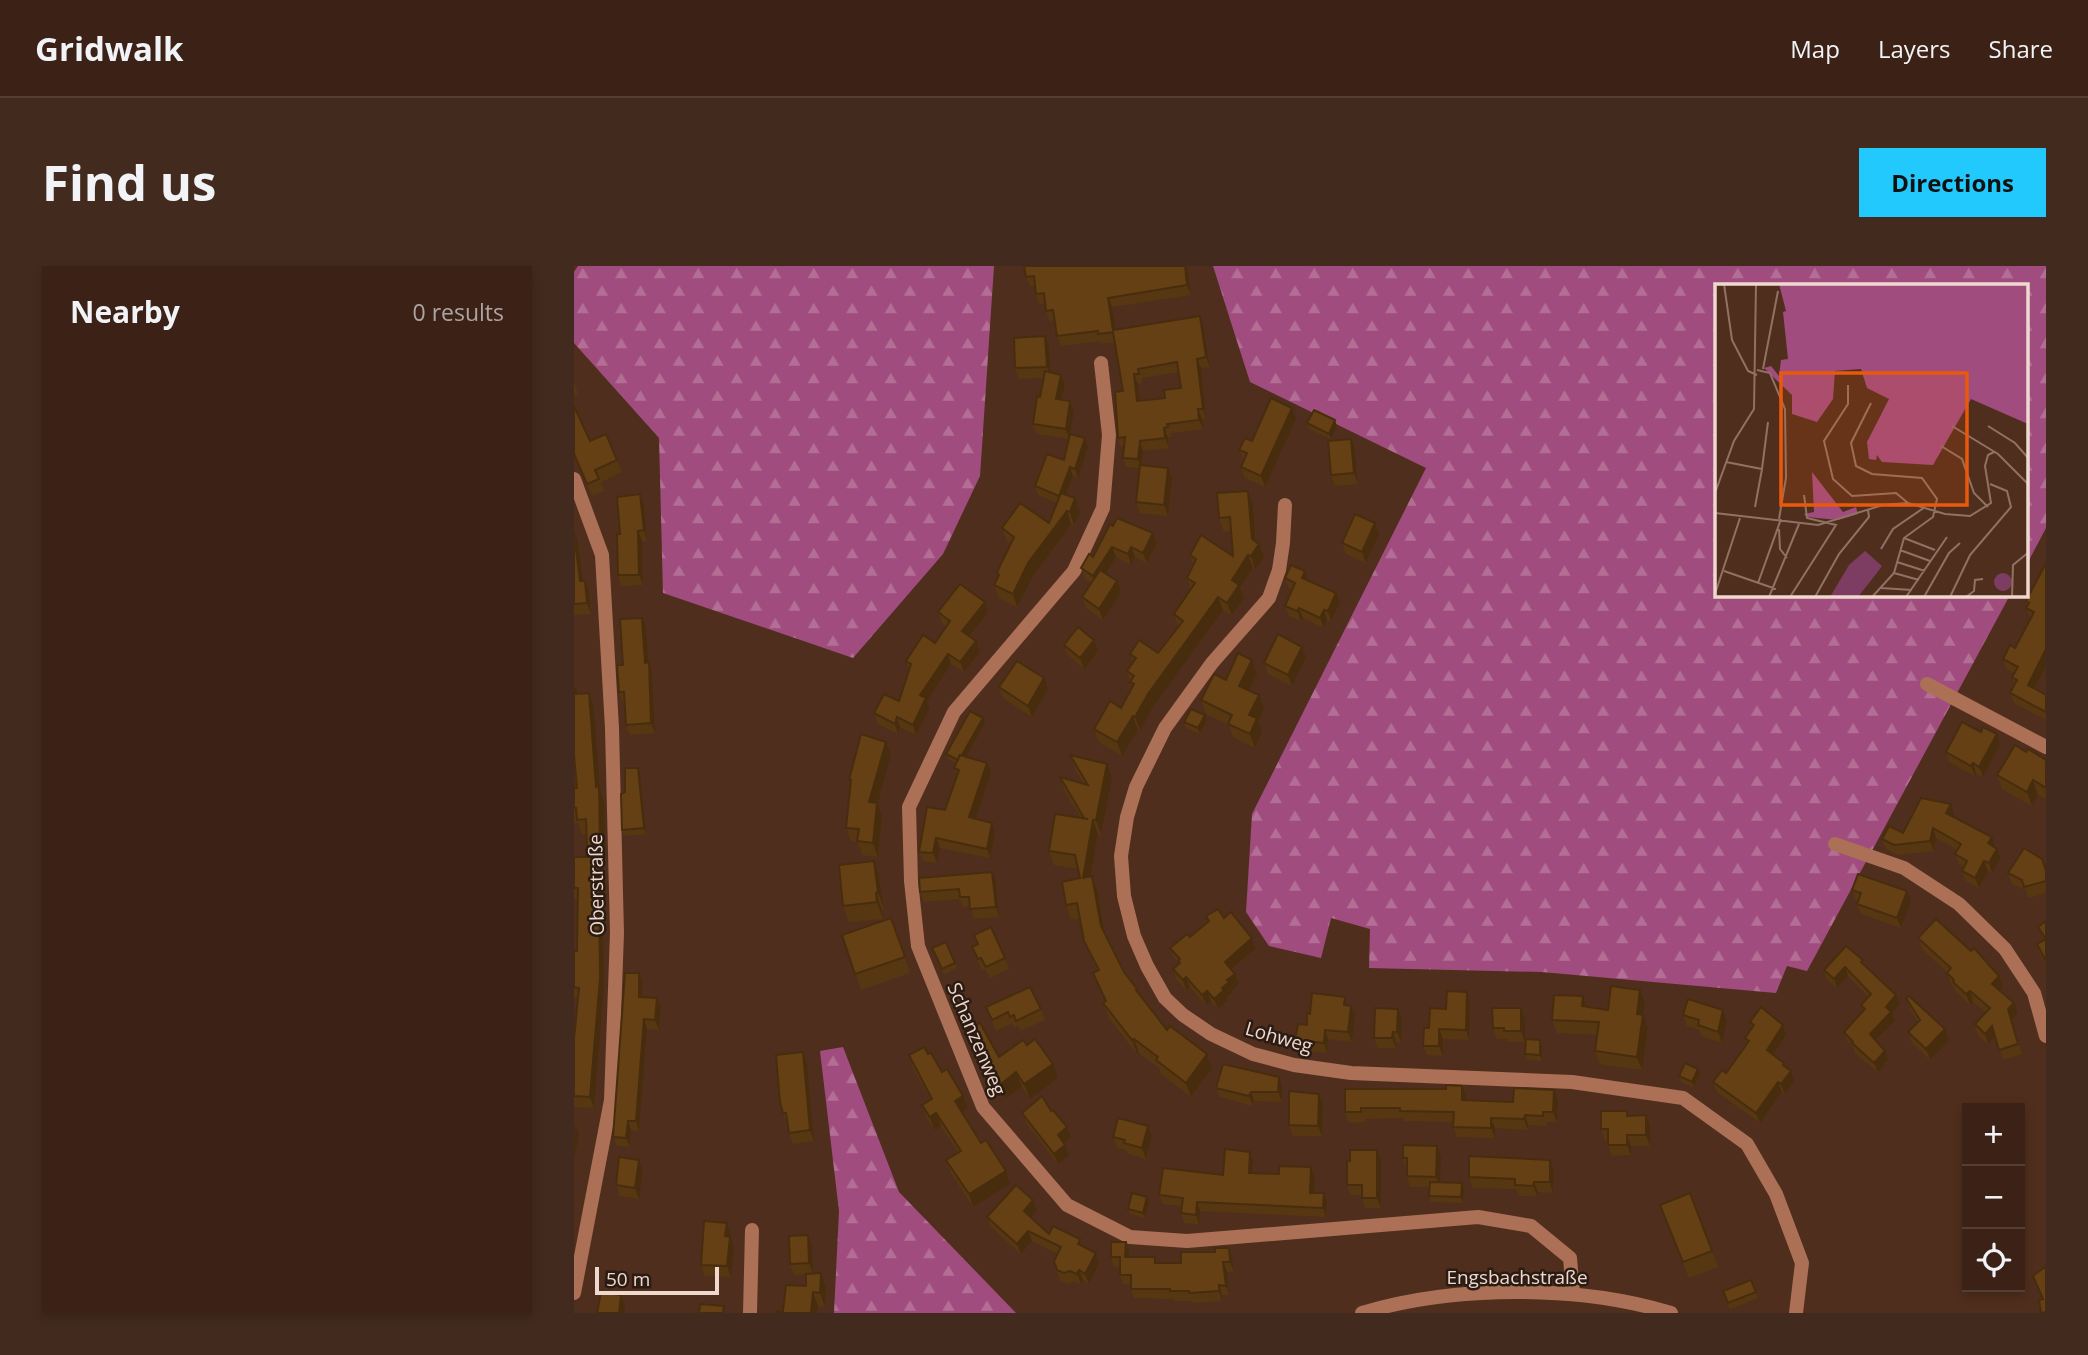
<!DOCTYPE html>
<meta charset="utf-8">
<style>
body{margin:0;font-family:"Open Sans",sans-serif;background:#432a1f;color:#f1f3f6}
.controls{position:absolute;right:21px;bottom:21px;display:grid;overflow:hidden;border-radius:0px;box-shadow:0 4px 10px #0003}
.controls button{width:63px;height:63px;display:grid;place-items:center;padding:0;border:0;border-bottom:2px solid #553f35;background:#3c2216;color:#f1f3f6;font:35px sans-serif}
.scale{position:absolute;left:21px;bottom:18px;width:124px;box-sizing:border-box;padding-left:7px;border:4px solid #efd9ce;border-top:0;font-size:19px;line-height:24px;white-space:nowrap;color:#efd9ce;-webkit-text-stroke:5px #2a1b13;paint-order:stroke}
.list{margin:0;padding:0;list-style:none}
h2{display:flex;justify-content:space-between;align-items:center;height:91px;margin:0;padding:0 28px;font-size:30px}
h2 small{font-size:23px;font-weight:400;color:#aca4a1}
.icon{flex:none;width:38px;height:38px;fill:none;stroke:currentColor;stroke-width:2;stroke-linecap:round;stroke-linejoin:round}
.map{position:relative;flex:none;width:1472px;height:1047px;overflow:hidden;border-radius:0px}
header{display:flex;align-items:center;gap:42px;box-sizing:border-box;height:98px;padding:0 35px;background:#3c2216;border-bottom:2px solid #553f35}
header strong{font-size:33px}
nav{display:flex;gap:38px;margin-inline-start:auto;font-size:24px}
.intro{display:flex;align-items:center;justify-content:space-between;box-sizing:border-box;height:168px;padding:0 42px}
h1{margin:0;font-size:49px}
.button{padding:18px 32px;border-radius:0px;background:#21c9fd;color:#111;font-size:24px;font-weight:700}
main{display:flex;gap:42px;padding:0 42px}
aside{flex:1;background:#3c2216;border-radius:0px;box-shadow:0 4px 10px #0003}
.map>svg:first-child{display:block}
.forest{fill:url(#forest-firs)}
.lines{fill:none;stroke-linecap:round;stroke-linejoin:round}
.street{stroke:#ab7055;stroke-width:14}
.wall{fill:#573711;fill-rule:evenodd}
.shaded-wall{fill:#472d0e}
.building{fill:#654014;stroke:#472d0e;stroke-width:2;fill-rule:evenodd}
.labels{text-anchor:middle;stroke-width:5;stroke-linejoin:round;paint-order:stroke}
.street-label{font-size:19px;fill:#efd9ce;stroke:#2a1b13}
.inset-road{fill:none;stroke:#907264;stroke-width:2}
.view{fill:#e8590c;fill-opacity:0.15;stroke:#e8590c;stroke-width:3.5}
.inset-edge{fill:none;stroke:#efd9ce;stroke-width:3.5}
</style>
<header>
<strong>Gridwalk</strong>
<nav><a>Map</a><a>Layers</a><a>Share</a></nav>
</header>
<div class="intro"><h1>Find us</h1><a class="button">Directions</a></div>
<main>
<aside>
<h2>Nearby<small>0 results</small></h2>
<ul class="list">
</ul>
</aside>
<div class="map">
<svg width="1472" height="1047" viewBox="0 0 1472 1047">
<defs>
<pattern id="forest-firs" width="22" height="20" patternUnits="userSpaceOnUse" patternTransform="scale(1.75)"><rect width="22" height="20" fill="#a14c7e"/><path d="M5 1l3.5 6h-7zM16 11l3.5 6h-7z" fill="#b36e95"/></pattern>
</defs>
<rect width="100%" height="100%" fill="#502e1d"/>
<g class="forest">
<path d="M 4,0 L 420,0 L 406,210 L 369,288 L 279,392 L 89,327 L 85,172 L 0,77 L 0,6 Z"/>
<path d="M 639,0 L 1472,0 L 1472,262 L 1453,298 L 1453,19 L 1143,19 L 1143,329 L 1436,329 L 1233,705 L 1213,700 L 1202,727 L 968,706 L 795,702 L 796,663 L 757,652 L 747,692 L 695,680 L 672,646 L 678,548 L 852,202 L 676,116 Z"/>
<path d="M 269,781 L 325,926 L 442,1047 L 260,1047 L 265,945 L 246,785 Z"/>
</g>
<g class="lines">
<g class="street">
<path d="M 527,97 L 535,169 L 529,242 L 500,305 L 380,446 L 335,541 L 337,615 L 344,680 L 409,841 L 493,939 L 556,971 L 613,975 L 904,951 L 957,960 L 996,992 L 999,1027"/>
<path d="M 0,213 L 28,289 L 38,462 L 43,667 L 37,834 L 0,1027"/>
<path d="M 711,239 L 709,277 L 705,304 L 695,332 L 638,397 L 591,462 L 562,521 L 553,551 L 547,590 L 550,630 L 560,670 L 573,700 L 591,732 L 609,749 L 637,768 L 679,788 L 720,799 L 777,807 L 998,816 L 1109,832 L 1173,878 L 1202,928 L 1228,997 L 1222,1047"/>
<path d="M 1353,418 L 1472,481"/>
<path d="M 1261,578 L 1330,602 L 1385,638 L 1431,683 L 1460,727 L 1472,770"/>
<path d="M 176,1047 L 178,964"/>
<path d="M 788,1047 C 880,1019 1005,1019 1097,1047"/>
</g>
</g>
<g class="wall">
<path d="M 613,0 L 617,29 L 538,41 L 541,63 L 629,59 L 636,101 L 627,102 L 632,152 L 628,153 L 629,163 L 597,167 L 597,171 L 594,171 L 595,182 L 569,185 L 568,199 L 594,202 L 598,213 L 594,250 L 566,247 L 562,236 L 566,202 L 552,201 L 549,192 L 550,181 L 547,181 L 544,172 L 549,125 L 541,76 L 527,78 L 526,75 L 487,80 L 483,70 L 481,54 L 476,55 L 472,45 L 471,37 L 465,38 L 462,28 L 461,20 L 456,20 L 452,11 ZM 605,106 L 607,122 L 591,132 L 566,135 L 564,118 L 568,117 L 568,112 Z"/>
<path d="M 471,70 L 475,81 L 477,106 L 491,119 L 487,134 L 496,135 L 500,146 L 496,170 L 511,172 L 514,181 L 504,212 L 499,210 L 492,229 L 501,232 L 506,246 L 500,259 L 497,258 L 459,310 L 443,341 L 425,332 L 420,319 L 424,311 L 423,306 L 437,278 L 433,275 L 428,262 L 475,257 L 483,237 L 464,229 L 461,220 L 490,194 L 495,173 L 463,168 L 459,158 L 470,112 L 445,113 L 441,102 Z"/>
<path d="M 0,116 L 4,128 L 0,130 Z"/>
<path d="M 0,140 L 16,175 L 43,194 L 48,206 L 27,216 L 30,225 L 18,230 L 0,191 Z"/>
<path d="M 722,153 L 691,221 L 671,212 L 667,201 L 670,195 L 665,184 L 678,175 Z"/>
<path d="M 733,157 L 763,160 L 757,173 L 735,163 Z"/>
<path d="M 781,184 L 784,218 L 761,220 L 757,209 Z"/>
<path d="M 674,225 L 679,238 L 682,276 L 685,278 L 690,291 L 681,304 L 679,302 L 666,322 L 670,332 L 658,350 L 649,344 L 579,441 L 566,465 L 564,464 L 548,490 L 525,476 L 520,463 L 547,442 L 558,421 L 553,405 L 559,396 L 556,388 L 584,387 L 604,361 L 600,348 L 617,323 L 613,312 L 619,298 L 616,289 L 659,290 L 657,265 L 650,266 L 645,252 Z"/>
<path d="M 66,228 L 70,239 L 73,275 L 68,275 L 69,319 L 47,320 L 44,309 L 46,268 Z"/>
<path d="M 801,257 L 805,268 L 792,297 L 772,288 L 768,277 Z"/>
<path d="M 539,260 L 579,267 L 583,277 L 573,297 L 561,291 L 557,299 L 542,291 L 531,307 L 543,315 L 547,326 L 529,354 L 512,342 L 508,331 L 517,317 L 511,312 L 507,302 L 519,291 Z"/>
<path d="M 0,267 L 4,277 L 8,315 L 11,315 L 15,325 L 17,348 L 0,349 Z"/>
<path d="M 1472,297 L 1472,401 L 1461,423 L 1472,429 L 1472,454 L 1440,437 L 1436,427 L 1441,418 L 1438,411 L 1441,407 L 1432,403 L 1429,393 L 1441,382 L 1457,352 L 1452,342 L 1453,340 L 1452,335 Z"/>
<path d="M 711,312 L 734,315 L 762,327 L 766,337 L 757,355 L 753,354 L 750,362 L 729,352 L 727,355 L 715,350 L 711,340 L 718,324 L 715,322 Z"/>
<path d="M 411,336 L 414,346 L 396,371 L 402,375 L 406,386 L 390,406 L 377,398 L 353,435 L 356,442 L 342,469 L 326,461 L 324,468 L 304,458 L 300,447 L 325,435 L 335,403 L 332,395 L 361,377 L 373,360 L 368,357 L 364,346 Z"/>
<path d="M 72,362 L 74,397 L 78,407 L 81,467 L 56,469 L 52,459 L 51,437 L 49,437 L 45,426 L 49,399 Z"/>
<path d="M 490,379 L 524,385 L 510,403 L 494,389 Z"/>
<path d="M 728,381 L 732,392 L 718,420 L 694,408 L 690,397 Z"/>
<path d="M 683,408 L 675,425 L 690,443 L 684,455 L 688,466 L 681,482 L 659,471 L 655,459 L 632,448 L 627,434 L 652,414 Z"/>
<path d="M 425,421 L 474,423 L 458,451 L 429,432 Z"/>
<path d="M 15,427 L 20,441 L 26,524 L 30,535 L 32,594 L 26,594 L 29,602 L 32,616 L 29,623 L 30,723 L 20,842 L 0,841 L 0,773 L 4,732 L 0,732 L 0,685 L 3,685 L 4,633 L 0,633 L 0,591 L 17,591 L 13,580 L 13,568 L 8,568 L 4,557 L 0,557 L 0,522 L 3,522 L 4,428 Z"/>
<path d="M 631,449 L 633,454 L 626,468 L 612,462 L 610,456 Z"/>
<path d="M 411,457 L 392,491 L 417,507 L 401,553 L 421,566 L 416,592 L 366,582 L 363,597 L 349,595 L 345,586 L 371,544 L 383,509 L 380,502 L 383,497 L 374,493 L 372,488 Z"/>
<path d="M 312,476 L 317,489 L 304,537 L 308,550 L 304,591 L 288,589 L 284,576 L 277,575 L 272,562 L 276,519 L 275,514 Z"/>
<path d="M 1426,478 L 1409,511 L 1402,507 L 1401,510 L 1375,496 L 1372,486 Z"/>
<path d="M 1452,486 L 1472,494 L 1472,533 L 1464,529 L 1458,540 L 1428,523 L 1423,509 Z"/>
<path d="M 496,489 L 538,512 L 527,569 L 524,568 L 517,610 L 523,624 L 531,668 L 550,706 L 563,723 L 566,730 L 593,764 L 633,788 L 638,802 L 617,831 L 587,808 L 585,802 L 565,787 L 563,788 L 535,752 L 529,737 L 531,736 L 519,707 L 523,704 L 516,689 L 510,675 L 506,652 L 497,653 L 492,639 L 506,612 L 504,603 L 480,599 L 475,585 L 507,552 L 491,526 L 486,511 L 510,518 L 501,503 Z"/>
<path d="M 66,507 L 72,568 L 50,570 L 48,564 L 51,526 Z"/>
<path d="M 1377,538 L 1380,548 L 1379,551 L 1423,583 L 1427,592 L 1418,607 L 1414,605 L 1405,622 L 1392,615 L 1388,605 L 1390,601 L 1385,598 L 1381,588 L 1384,584 L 1362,572 L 1360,585 L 1323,589 L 1312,583 L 1308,573 L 1329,567 Z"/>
<path d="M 1472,602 L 1472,627 L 1454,632 L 1452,624 L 1438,618 L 1434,607 Z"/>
<path d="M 305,612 L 310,643 L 308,644 L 309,653 L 275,656 L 269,640 Z"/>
<path d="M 422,616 L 425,651 L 400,653 L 396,641 L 389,641 L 386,633 L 350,636 L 346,626 Z"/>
<path d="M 1278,624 L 1333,625 L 1337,635 L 1327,662 L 1287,648 L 1283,638 L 1284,635 L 1282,634 Z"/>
<path d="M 632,650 L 650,652 L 678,672 L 681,683 L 657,704 L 665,718 L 658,724 L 658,727 L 653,731 L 654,734 L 644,743 L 637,735 L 632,739 L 616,721 L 612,725 L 602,713 L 599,703 L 605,698 L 600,692 L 596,682 L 616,671 L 634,655 Z"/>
<path d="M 317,652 L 336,707 L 287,724 L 268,669 Z"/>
<path d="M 1472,655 L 1472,698 L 1466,688 L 1463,678 L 1470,674 L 1464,661 Z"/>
<path d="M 400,669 L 431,692 L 435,703 L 416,712 L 411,703 L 408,704 L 402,692 L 398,681 L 403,679 Z"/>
<path d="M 1344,672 L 1429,721 L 1426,724 L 1444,748 L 1438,754 L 1448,788 L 1429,794 L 1422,771 L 1414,778 L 1404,769 L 1401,758 L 1412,746 L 1399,736 L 1396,739 L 1382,726 L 1380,721 L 1377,717 L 1373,706 L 1348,683 Z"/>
<path d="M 360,688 L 381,697 L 383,702 L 370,708 Z"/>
<path d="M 1291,700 L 1322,729 L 1326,738 L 1318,747 L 1321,755 L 1302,775 L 1311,785 L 1314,794 L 1304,806 L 1281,787 L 1279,781 L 1273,775 L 1270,766 L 1289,745 L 1287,739 L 1295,731 L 1274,710 L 1263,722 L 1253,713 L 1250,704 Z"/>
<path d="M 65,707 L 69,716 L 69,731 L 87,741 L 85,764 L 73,763 L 65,865 L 57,864 L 56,881 L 43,880 L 39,871 Z"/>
<path d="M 1009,730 L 1013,741 L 1034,744 L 1071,737 L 1069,749 L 1074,762 L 1068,804 L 1026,798 L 1021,785 L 1024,769 L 983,767 L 978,754 Z"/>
<path d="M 1332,732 L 1375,774 L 1356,794 L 1338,777 L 1334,766 L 1344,756 L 1336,743 Z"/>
<path d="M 896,736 L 895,774 L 869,773 L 869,790 L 853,789 L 849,780 L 855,762 L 872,743 Z"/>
<path d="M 774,740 L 777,740 L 781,749 L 778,776 L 754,773 L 753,787 L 724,784 L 721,774 L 733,759 L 736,748 Z"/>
<path d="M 412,741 L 467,743 L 471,754 L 446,765 L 444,760 L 440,762 L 438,757 L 422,765 Z"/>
<path d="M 947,742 L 951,753 L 951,776 L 934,776 L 933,773 L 923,773 L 919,762 Z"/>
<path d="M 1109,749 L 1153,755 L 1148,777 L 1127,770 L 1125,764 L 1113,760 Z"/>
<path d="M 828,753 L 827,776 L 822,776 L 822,782 L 804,782 L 800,772 Z"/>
<path d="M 1176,756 L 1209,759 L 1212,769 L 1199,789 L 1210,797 L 1220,815 L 1211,828 L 1208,826 L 1186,857 L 1143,826 L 1139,816 L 1152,807 L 1173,778 L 1171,772 L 1178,762 Z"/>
<path d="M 394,764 L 425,791 L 484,812 L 456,833 L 448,821 L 432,832 L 399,778 Z"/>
<path d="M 966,774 L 968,780 L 968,795 L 953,794 L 951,788 Z"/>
<path d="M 229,786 L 233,797 L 240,875 L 219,878 L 215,867 L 214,858 L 213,858 L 209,847 Z"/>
<path d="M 354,788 L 368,806 L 389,830 L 394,842 L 388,846 L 407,877 L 436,918 L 399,941 L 377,907 L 372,894 L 384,886 L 367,860 L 360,864 L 353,852 L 348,839 L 357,834 L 339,802 L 335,789 Z"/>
<path d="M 1126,808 L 1120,821 L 1107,816 L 1105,810 Z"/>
<path d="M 705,811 L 708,820 L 708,836 L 680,835 L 679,840 L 646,831 L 642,822 Z"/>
<path d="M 888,820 L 892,830 L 892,834 L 939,836 L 984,834 L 983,856 L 973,856 L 972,860 L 954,859 L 954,864 L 921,862 L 921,872 L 883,871 L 879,861 L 879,856 L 830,855 L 829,852 L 791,853 L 791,856 L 775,857 L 771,846 L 872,823 Z"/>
<path d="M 745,828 L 749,839 L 748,870 L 719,870 L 715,859 Z"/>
<path d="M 477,845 L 497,871 L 490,877 L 495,889 L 484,898 L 452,857 L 448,847 Z"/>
<path d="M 1053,845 L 1055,850 L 1076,860 L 1076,880 L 1057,880 L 1057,889 L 1038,890 L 1034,879 L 1034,874 L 1031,874 L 1027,863 Z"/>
<path d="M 574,860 L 578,870 L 572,893 L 554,888 L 552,884 L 543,881 L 539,871 Z"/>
<path d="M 863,880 L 867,891 L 866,917 L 888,917 L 890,923 L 889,937 L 857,936 L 855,930 L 856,921 L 836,921 L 833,910 L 832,902 L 829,892 Z"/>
<path d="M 676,886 L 679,895 L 678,907 L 705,908 L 737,901 L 741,911 L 740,927 L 753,936 L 752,951 L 626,945 L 625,958 L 610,957 L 607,947 L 608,940 L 589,938 L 585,929 L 649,909 Z"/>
<path d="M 807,894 L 807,942 L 791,942 L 788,932 L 788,929 L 776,929 L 773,919 Z"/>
<path d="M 976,894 L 980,905 L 979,927 L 964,926 L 963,930 L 945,930 L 942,923 L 899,922 L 895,911 Z"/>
<path d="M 69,904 L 65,933 L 46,930 L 42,919 Z"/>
<path d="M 573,931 L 575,937 L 571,952 L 556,948 L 554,943 Z"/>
<path d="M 459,934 L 463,945 L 457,952 L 475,968 L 509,981 L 522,987 L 525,998 L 515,1018 L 509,1014 L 507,1018 L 500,1015 L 494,1018 L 486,1014 L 480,995 L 484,988 L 458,975 L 447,988 L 417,961 L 413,951 Z"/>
<path d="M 1092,955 L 1138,985 L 1144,1001 L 1115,1012 Z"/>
<path d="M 157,968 L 156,971 L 160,982 L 157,1011 L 131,1010 L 127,999 Z"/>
<path d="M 552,976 L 555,986 L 555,991 L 583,997 L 607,997 L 658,991 L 660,1006 L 653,1006 L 655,1029 L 648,1029 L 648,1035 L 618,1037 L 618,1035 L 600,1035 L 599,1033 L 560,1032 L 557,1023 L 557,1018 L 549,1018 L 546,1009 L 546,1001 L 540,1001 L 537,991 Z"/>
<path d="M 238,980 L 239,1008 L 247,1007 L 252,1021 L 251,1041 L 244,1040 L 243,1047 L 202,1047 L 209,1045 L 232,1020 L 232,1008 L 220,1009 L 216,998 Z"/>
<path d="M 1177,1014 L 1184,1032 L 1156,1043 L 1149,1025 Z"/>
</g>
<g class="shaded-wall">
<path d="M 611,0 L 613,0 L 617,29 L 613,19 Z"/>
<path d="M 534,32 L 538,41 L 543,73 L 539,64 Z"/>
<path d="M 626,50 L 629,59 L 636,101 L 632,91 Z"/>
<path d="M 471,70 L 475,81 L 477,112 L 473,101 Z"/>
<path d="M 623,93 L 627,102 L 632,152 L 629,143 Z"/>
<path d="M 560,108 L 564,118 L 567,145 L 563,135 Z"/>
<path d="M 487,109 L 491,119 L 485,143 L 482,133 Z"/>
<path d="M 496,135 L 500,146 L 495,173 L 492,163 Z"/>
<path d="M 718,142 L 722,153 L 691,221 L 687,210 Z"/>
<path d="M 624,143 L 628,153 L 629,163 L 625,154 Z"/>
<path d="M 761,154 L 763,160 L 757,173 L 755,168 Z"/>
<path d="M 590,162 L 594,171 L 595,182 L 591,172 Z"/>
<path d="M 511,172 L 514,181 L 504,212 L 501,203 Z"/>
<path d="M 777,173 L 781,184 L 784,218 L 780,207 Z"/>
<path d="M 566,175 L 569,185 L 567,203 L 564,193 Z"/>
<path d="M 496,201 L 499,210 L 488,239 L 485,230 Z"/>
<path d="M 594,202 L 598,213 L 594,250 L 590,239 Z"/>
<path d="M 674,225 L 679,238 L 682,282 L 685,278 L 690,291 L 681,304 L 677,290 L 678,273 Z"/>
<path d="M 66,228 L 70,239 L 73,275 L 70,264 Z"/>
<path d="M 501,232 L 506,246 L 500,259 L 496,246 Z"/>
<path d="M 493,245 L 497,258 L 459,310 L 443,341 L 439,328 L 454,297 Z"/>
<path d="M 801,257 L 805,268 L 792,297 L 788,286 Z"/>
<path d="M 64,265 L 68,275 L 69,319 L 65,309 Z"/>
<path d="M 1,267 L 4,277 L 10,326 L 6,315 Z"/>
<path d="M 579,267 L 583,277 L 573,297 L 569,287 Z"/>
<path d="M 538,281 L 542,291 L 523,320 L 519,310 Z"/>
<path d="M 557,281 L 561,291 L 557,299 L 554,288 Z"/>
<path d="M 674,289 L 679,302 L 666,322 L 670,332 L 658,350 L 653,337 L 658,314 Z"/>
<path d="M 731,305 L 734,315 L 728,312 Z"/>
<path d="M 11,315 L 15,325 L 17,348 L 13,337 Z"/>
<path d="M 543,315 L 547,326 L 529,354 L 525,343 Z"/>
<path d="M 762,327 L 766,337 L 757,355 L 754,345 Z"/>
<path d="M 644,331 L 649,344 L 579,441 L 566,465 L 561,451 L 574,428 Z"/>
<path d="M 411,336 L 414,346 L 392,375 L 388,365 Z"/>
<path d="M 725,342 L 729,352 L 727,355 L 723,345 Z"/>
<path d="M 750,344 L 753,354 L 750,362 L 746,352 Z"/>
<path d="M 68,352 L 72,362 L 75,407 L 71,397 Z"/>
<path d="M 520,374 L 524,385 L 510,403 L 506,392 Z"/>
<path d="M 402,375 L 406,386 L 390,406 L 386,396 Z"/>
<path d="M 728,381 L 732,392 L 718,420 L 714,409 Z"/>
<path d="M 1472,383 L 1472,401 L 1457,429 L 1454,419 Z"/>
<path d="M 374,388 L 377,398 L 353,435 L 356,442 L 342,469 L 339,459 L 346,429 Z"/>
<path d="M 678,394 L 683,408 L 671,434 L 665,420 Z"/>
<path d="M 75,396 L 78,407 L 81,467 L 77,457 Z"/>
<path d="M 470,412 L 474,423 L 458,451 L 454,440 Z"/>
<path d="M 15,427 L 20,441 L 26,524 L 30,535 L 32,594 L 26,579 Z"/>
<path d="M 685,429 L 690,443 L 684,455 L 688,466 L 681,482 L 676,468 L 675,449 Z"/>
<path d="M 631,449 L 633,454 L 626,468 L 624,462 Z"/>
<path d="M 559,450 L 564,464 L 548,490 L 543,476 Z"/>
<path d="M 323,451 L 326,461 L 324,468 L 321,458 Z"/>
<path d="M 409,452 L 411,457 L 387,500 L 385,494 Z"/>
<path d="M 1423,468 L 1426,478 L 1409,511 L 1405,501 Z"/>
<path d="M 312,476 L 317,489 L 304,537 L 308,550 L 304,591 L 299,577 L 295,536 Z"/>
<path d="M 413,497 L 417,507 L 399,561 L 395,551 Z"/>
<path d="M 1399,497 L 1402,507 L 1401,510 L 1397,500 Z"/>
<path d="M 533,498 L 538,512 L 527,569 L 522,554 Z"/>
<path d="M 64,502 L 66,507 L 72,568 L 70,562 Z"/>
<path d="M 1459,514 L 1464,529 L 1458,540 L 1453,526 Z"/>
<path d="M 1377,538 L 1380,548 L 1376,557 L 1372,547 Z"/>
<path d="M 519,554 L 524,568 L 514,626 L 509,612 Z"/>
<path d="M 418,557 L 421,566 L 416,592 L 413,583 Z"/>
<path d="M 1359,562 L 1362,572 L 1360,585 L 1356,575 Z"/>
<path d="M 1418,571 L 1421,581 L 1414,577 Z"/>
<path d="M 362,572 L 366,582 L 363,597 L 359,587 Z"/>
<path d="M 1423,583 L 1427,592 L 1418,607 L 1415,597 Z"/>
<path d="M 25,591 L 29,602 L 32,616 L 29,623 L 30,723 L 20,842 L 16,831 Z"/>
<path d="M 300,595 L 305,612 L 310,643 L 304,627 Z"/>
<path d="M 1410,595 L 1414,605 L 1405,622 L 1401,612 Z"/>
<path d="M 418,606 L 422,616 L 425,651 L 422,641 Z"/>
<path d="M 518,610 L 523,624 L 532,674 L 527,660 Z"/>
<path d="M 1333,625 L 1337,635 L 1327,662 L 1323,652 Z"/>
<path d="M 302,627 L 308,644 L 309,653 L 303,636 Z"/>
<path d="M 678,672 L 681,683 L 654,706 L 651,696 Z"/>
<path d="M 1271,701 L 1274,710 L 1263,722 L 1260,713 Z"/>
<path d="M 65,707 L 69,716 L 68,740 L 65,731 Z"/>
<path d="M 661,708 L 665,718 L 658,724 L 658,727 L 653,731 L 654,734 L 644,743 L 640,733 L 653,714 Z"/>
<path d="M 1425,710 L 1429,721 L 1422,728 L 1418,718 Z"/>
<path d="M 612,711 L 616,721 L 612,725 L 609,714 Z"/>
<path d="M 1066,724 L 1071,737 L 1069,749 L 1074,762 L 1068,804 L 1063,791 L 1063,748 Z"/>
<path d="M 633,725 L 637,735 L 632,739 L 628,729 Z"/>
<path d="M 1396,725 L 1399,736 L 1396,739 L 1392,728 Z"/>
<path d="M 893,726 L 896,736 L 895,774 L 892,764 Z"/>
<path d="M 1322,729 L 1326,738 L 1318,747 L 1321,755 L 1299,777 L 1296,768 L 1312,741 Z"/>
<path d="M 1009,730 L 1013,743 L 1008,740 Z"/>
<path d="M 83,732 L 87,741 L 85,764 L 81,754 Z"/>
<path d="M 1440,737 L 1444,748 L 1438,754 L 1448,788 L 1434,743 Z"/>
<path d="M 777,740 L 781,749 L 778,776 L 774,766 Z"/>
<path d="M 947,742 L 951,753 L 951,776 L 947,765 Z"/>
<path d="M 824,743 L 828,753 L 827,776 L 823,766 Z"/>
<path d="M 1149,744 L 1153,755 L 1148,777 L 1144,766 Z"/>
<path d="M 70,753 L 73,763 L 65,865 L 62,855 Z"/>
<path d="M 1209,759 L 1212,769 L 1196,794 L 1193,784 Z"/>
<path d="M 1418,760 L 1422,770 L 1414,778 L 1411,768 Z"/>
<path d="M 865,763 L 869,773 L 869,790 L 865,780 Z"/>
<path d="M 1371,763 L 1375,774 L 1356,794 L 1352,783 Z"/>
<path d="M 751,764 L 754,773 L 753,787 L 750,777 Z"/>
<path d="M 819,766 L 822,776 L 822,782 L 818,772 Z"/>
<path d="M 560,773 L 565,787 L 563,788 L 558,774 Z"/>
<path d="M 966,774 L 968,780 L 968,795 L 966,789 Z"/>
<path d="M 1311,785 L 1314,794 L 1304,806 L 1300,797 Z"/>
<path d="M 229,786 L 233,797 L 240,875 L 236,864 Z"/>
<path d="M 633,788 L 638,802 L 617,831 L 612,817 Z"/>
<path d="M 479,798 L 484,812 L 456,833 L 450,818 Z"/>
<path d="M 1124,803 L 1126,808 L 1120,821 L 1118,816 Z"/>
<path d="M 1217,805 L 1220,815 L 1211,828 L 1207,818 Z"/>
<path d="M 442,806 L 448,821 L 432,832 L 427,818 Z"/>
<path d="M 705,811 L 708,820 L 708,836 L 704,826 Z"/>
<path d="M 1204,816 L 1208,826 L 1186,857 L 1182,847 Z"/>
<path d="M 888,820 L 892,830 L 891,845 L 888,834 Z"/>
<path d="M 980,824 L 984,834 L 983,856 L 979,846 Z"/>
<path d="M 677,826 L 680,835 L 679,840 L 675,830 Z"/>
<path d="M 745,828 L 749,839 L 748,870 L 744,860 Z"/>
<path d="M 389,830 L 394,842 L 385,848 L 381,835 Z"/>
<path d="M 362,847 L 367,860 L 360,864 L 356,851 Z"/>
<path d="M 951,849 L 954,859 L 954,864 L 950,853 Z"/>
<path d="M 1072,849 L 1076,860 L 1076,880 L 1072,869 Z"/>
<path d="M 917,852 L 921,862 L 921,872 L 917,862 Z"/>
<path d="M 54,855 L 57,864 L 56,881 L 52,872 Z"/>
<path d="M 2,858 L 5,869 L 0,894 L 0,865 Z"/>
<path d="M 574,860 L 578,870 L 572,893 L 568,882 Z"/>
<path d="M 493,861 L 497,871 L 487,879 L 484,869 Z"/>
<path d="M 1053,869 L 1057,880 L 1057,889 L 1053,879 Z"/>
<path d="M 491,879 L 495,889 L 484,898 L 480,888 Z"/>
<path d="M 863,880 L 867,891 L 866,922 L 862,911 Z"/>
<path d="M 803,884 L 807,894 L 807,942 L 803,932 Z"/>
<path d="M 676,886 L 679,895 L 678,916 L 675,907 Z"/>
<path d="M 65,894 L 69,904 L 65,933 L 61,922 Z"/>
<path d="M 976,894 L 980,905 L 979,927 L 976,916 Z"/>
<path d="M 737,901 L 741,911 L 740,936 L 736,927 Z"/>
<path d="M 432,905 L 436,918 L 399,941 L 395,928 Z"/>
<path d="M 960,916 L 964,926 L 963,930 L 959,920 Z"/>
<path d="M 888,917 L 890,923 L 889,937 L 887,931 Z"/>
<path d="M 750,927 L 753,936 L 752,951 L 749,942 Z"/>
<path d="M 573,931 L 575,937 L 571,952 L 569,947 Z"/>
<path d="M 459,934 L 463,945 L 453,956 L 450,945 Z"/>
<path d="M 623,936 L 626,945 L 625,958 L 622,949 Z"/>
<path d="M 153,957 L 160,982 L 157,1011 L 153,1000 L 151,970 Z"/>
<path d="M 454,965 L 458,975 L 447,988 L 443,978 Z"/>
<path d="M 234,969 L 238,980 L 239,1008 L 235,997 Z"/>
<path d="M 552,976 L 555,986 L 555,1001 L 551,991 Z"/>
<path d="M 655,982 L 658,991 L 660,1006 L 656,996 Z"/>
<path d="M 522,987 L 525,998 L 515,1018 L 511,1008 Z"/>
<path d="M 649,996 L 653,1006 L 655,1029 L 652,1020 Z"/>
<path d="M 505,1004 L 509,1014 L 507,1018 L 503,1008 Z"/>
<path d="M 247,1007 L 252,1021 L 251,1041 L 246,1027 Z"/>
<path d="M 645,1019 L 648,1029 L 648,1035 L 645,1025 Z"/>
<path d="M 239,1026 L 244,1040 L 243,1047 L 237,1047 Z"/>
<path d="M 47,1029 L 51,1040 L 50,1047 L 45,1047 Z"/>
</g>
<g class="building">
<path d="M 450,0 L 611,0 L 613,19 L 534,32 L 539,64 L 626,50 L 632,91 L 623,93 L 629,143 L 624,143 L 625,154 L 593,158 L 594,161 L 590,162 L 591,172 L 566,175 L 564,193 L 549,192 L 551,171 L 544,172 L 541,126 L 549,125 L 539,66 L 524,68 L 524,65 L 483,70 L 479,44 L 472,45 L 470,27 L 462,28 L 460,10 L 452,11 ZM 603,96 L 607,122 L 590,124 L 591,132 L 563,135 L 560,108 L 565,108 L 564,103 Z"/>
<path d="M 471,70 L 473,101 L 441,102 L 440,72 Z"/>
<path d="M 471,105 L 487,109 L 482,133 L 496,135 L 492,163 L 459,158 L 463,130 L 466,131 Z"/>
<path d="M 697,132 L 718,142 L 687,210 L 667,201 L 673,187 L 665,184 L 671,172 L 678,175 Z"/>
<path d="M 0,140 L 16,175 L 32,168 L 43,194 L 21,204 L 25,213 L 13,218 L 0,188 Z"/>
<path d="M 740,144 L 761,154 L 755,168 L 733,157 Z"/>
<path d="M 496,168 L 511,172 L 501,203 L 496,201 L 485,230 L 461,220 L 473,188 L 490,194 Z"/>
<path d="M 777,173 L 780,207 L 757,209 L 754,175 Z"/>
<path d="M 566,199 L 594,202 L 590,239 L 562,236 Z"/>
<path d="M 674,225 L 678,273 L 685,278 L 677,290 L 674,289 L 658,314 L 665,319 L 653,337 L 644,331 L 574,428 L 561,451 L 559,450 L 543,476 L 520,463 L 536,435 L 547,442 L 560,418 L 556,416 L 560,410 L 553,405 L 562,392 L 556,388 L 565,374 L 584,387 L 609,355 L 600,348 L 621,317 L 613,312 L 622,293 L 616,289 L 627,269 L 659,290 L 656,251 L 645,252 L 643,227 Z"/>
<path d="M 487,227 L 501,232 L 496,246 L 493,245 L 454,297 L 439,328 L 420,319 L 425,309 L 423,306 L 440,271 L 428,262 L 446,237 L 475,257 Z"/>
<path d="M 66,228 L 70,264 L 64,265 L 65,309 L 44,309 L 43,268 L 46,268 L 43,231 Z"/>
<path d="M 781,248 L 801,257 L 788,286 L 768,277 Z"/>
<path d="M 543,252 L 579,267 L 569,287 L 557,281 L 554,288 L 538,281 L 519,310 L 507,302 L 515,288 L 519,291 L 536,258 L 539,260 Z"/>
<path d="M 0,267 L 6,315 L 11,315 L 13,337 L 0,338 Z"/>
<path d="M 1472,297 L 1472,383 L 1454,419 L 1472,429 L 1472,446 L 1436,427 L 1443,414 L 1438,411 L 1444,401 L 1429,393 L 1436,379 L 1441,382 L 1460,346 L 1452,342 L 1455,337 L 1452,335 Z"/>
<path d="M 717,299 L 731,305 L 728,312 L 762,327 L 754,345 L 750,344 L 746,352 L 725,342 L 723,345 L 711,340 L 721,317 L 711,312 Z"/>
<path d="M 526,304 L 543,315 L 525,343 L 508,331 Z"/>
<path d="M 386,318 L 411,336 L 388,365 L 402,375 L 386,396 L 374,388 L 346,429 L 352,432 L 339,459 L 323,451 L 321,458 L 300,447 L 310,428 L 325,435 L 337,398 L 332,395 L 349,369 L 361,377 L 376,355 L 364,346 Z"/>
<path d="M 68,352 L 71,397 L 75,396 L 77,457 L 52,459 L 50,426 L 45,426 L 43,399 L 49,399 L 46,353 Z"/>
<path d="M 504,361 L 520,374 L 506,392 L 490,379 Z"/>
<path d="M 704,368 L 728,381 L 714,409 L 690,397 Z"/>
<path d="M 664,387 L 678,394 L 665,420 L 685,429 L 675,449 L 683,452 L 676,468 L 654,458 L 658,449 L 627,434 L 640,408 L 652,414 Z"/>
<path d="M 443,395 L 470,412 L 454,440 L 425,421 Z"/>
<path d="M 0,423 L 2,423 L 2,428 L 15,427 L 22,521 L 25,520 L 26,579 L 13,580 L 12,553 L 3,554 L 2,542 L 0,542 L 0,522 L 3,522 L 0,489 Z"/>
<path d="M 617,443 L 631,449 L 624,462 L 610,456 Z"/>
<path d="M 396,445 L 409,452 L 388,489 L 386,489 L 384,494 L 372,488 Z"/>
<path d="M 1388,456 L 1407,466 L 1409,461 L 1423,468 L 1405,501 L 1399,497 L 1397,500 L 1372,486 Z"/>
<path d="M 287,468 L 312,476 L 295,536 L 303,537 L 299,577 L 283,575 L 285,563 L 272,562 L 277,514 L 275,514 Z"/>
<path d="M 1441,479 L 1452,486 L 1454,483 L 1472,494 L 1472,522 L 1459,514 L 1453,526 L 1423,509 Z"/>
<path d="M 386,489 L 413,497 L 395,551 L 418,557 L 413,583 L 362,572 L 359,587 L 345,586 L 353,541 L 371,544 L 385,504 L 380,502 Z"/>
<path d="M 496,489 L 533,498 L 522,554 L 519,554 L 509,612 L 518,610 L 527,660 L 550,706 L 563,723 L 562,724 L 593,764 L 596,760 L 633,788 L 612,817 L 582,794 L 584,791 L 560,773 L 558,774 L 529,737 L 532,735 L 519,707 L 525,704 L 510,675 L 503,637 L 492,639 L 488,616 L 506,612 L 501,589 L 475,585 L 481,548 L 514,553 L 510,552 L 486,511 L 514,519 Z"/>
<path d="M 51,502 L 64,502 L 70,562 L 48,564 L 47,528 L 51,526 Z"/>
<path d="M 1347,532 L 1377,538 L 1372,547 L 1418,571 L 1414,577 L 1423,583 L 1415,597 L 1410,595 L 1401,612 L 1388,605 L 1393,595 L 1381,588 L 1387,578 L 1359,562 L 1356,575 L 1320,579 L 1308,573 L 1315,560 L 1329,567 Z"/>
<path d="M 1450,582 L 1468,593 L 1472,605 L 1472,615 L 1450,621 L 1448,614 L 1434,607 Z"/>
<path d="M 0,591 L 25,591 L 28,605 L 25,613 L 26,712 L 16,831 L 0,830 L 0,773 L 5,722 L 0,721 L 0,685 L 3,685 L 4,622 L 0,622 Z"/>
<path d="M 300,595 L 304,627 L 302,627 L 303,636 L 269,640 L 265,599 Z"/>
<path d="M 418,606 L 422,641 L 396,643 L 395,631 L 386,631 L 385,623 L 346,626 L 345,612 Z"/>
<path d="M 1284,608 L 1333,625 L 1323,652 L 1283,638 L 1287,627 L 1278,624 Z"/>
<path d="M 644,643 L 650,652 L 657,646 L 678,672 L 651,696 L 661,708 L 653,714 L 655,716 L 648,722 L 650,724 L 640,733 L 633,725 L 628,729 L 612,711 L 609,714 L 599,703 L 606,697 L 604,695 L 606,693 L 596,682 L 613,668 L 616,671 L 635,655 L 632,650 Z"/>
<path d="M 317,652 L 331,691 L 281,708 L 268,669 Z"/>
<path d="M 1362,653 L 1397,685 L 1400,682 L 1425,710 L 1418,718 L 1440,737 L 1434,743 L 1444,778 L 1425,784 L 1418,760 L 1411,768 L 1401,758 L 1416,742 L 1396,725 L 1392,728 L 1379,716 L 1380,714 L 1373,707 L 1377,702 L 1344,672 Z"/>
<path d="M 1472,655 L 1472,695 L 1463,678 L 1472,673 L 1464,661 Z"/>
<path d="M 417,661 L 431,692 L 412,701 L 407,692 L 404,693 L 398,681 L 404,678 L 400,669 Z"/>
<path d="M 372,676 L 381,697 L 368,703 L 358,682 Z"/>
<path d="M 1272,680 L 1289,694 L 1287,696 L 1322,729 L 1312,741 L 1317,746 L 1296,768 L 1311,785 L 1300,797 L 1278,777 L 1279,776 L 1270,766 L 1291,743 L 1287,739 L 1297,728 L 1271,701 L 1260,713 L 1250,704 Z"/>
<path d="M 51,707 L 65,707 L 65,731 L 83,732 L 81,754 L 70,753 L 62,855 L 54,855 L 52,872 L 39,871 Z"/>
<path d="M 1037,720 L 1066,724 L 1063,748 L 1069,749 L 1063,791 L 1021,785 L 1025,756 L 978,754 L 980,729 L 1009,730 L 1008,740 L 1034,744 Z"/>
<path d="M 456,721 L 467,743 L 442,755 L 440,749 L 436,751 L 434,746 L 418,754 L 412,741 Z"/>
<path d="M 873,725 L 893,726 L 892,764 L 865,763 L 865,780 L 849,780 L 850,762 L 855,762 L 856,742 L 872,743 Z"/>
<path d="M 738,727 L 771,731 L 770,739 L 777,740 L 774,766 L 751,764 L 750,777 L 721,774 L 724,758 L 733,759 L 733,747 L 736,748 Z"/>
<path d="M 1335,730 L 1371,763 L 1352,783 L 1334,766 L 1346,754 L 1332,732 Z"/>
<path d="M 1114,733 L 1149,744 L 1144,766 L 1124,759 L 1125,754 L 1109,749 Z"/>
<path d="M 1187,741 L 1209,759 L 1193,784 L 1210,797 L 1209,799 L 1217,805 L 1207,818 L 1204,816 L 1182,847 L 1139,816 L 1148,804 L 1152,807 L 1175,775 L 1171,772 L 1180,759 L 1176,756 Z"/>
<path d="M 801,742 L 824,743 L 823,766 L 819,766 L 818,772 L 800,772 Z"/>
<path d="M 918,742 L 947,742 L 947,765 L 930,765 L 930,762 L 919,762 Z"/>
<path d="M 406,757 L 425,791 L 449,774 L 453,779 L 461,773 L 479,798 L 450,818 L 442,806 L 427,818 L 394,764 Z"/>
<path d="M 952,773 L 966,774 L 966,789 L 951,788 Z"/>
<path d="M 350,781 L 354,788 L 357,787 L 368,806 L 373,803 L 389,830 L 381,835 L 407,877 L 412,874 L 432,905 L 395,928 L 372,894 L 387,885 L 362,847 L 356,851 L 348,839 L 358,833 L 335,789 Z"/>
<path d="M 229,786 L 236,864 L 215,867 L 212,847 L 209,847 L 206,836 L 202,789 Z"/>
<path d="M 1111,797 L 1124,803 L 1118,816 L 1105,810 Z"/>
<path d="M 649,798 L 705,811 L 704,826 L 677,826 L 675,830 L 642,822 Z"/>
<path d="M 872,819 L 888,820 L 888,834 L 939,836 L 940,822 L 980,824 L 979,846 L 969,846 L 969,850 L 951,849 L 950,853 L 917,852 L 917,862 L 879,861 L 880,846 L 826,845 L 826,842 L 787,842 L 787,846 L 771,846 L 771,823 L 872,823 Z"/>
<path d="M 715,825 L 745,828 L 744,860 L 715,859 Z"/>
<path d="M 468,830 L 477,845 L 479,844 L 493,861 L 484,869 L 491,879 L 480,888 L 448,847 Z"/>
<path d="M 1027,845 L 1053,845 L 1053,850 L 1072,849 L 1072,869 L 1053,869 L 1053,879 L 1034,879 L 1034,863 L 1027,863 Z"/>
<path d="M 544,852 L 574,860 L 568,882 L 550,877 L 551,874 L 539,871 Z"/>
<path d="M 829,879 L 863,880 L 862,911 L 833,910 L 833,892 L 829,892 Z"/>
<path d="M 651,883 L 676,886 L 675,907 L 705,908 L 705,900 L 737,901 L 736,927 L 750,927 L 749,942 L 623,936 L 622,949 L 607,947 L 609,932 L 585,929 L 589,902 L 649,909 Z"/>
<path d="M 776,884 L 803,884 L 803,932 L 788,932 L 788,919 L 773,919 L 773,895 L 776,895 Z"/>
<path d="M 895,890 L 976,894 L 976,916 L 960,916 L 959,920 L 941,919 L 941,913 L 895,911 Z"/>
<path d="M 45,891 L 65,894 L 61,922 L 42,919 Z"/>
<path d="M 856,916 L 888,917 L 887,931 L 855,930 Z"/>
<path d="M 442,919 L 459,934 L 450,945 L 475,968 L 479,960 L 506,973 L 504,978 L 522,987 L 511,1008 L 505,1004 L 503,1008 L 496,1005 L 490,1007 L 483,1004 L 480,995 L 487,981 L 454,965 L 443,978 L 413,951 Z"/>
<path d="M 558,927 L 573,931 L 569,947 L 554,943 Z"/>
<path d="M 1116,927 L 1138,985 L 1109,996 L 1086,939 Z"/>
<path d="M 130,955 L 153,957 L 151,970 L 156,971 L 153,1000 L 127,999 Z"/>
<path d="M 234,969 L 235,997 L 216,998 L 215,970 Z"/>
<path d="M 537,976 L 552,976 L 551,991 L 581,991 L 581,997 L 607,997 L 607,986 L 641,986 L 641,982 L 655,982 L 656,996 L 649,996 L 652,1020 L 645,1019 L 645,1025 L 615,1027 L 615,1025 L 596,1025 L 596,1023 L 557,1023 L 557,1009 L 546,1009 L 546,991 L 537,991 Z"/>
<path d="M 1472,1001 L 1472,1046 L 1467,1047 L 1465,1034 L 1469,1033 L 1459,1010 L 1468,1003 Z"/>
<path d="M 247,1007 L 246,1027 L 239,1026 L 237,1047 L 202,1047 L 202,1045 L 209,1045 L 212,1019 L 232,1020 L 232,1008 Z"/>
<path d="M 1177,1014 L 1182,1026 L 1154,1037 L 1149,1025 Z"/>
<path d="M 27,1026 L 47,1029 L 45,1047 L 23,1047 Z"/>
<path d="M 126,1038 L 150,1040 L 149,1047 L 125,1047 Z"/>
</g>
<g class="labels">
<g class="street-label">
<text transform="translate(22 619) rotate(-91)" y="7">Oberstraße</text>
<text transform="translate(705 771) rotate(16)" y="7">Lohweg</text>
<text transform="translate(403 773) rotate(67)" y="7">Schanzenweg</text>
<text x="943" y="1018">Engsbachstraße</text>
</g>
</g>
<g transform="translate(1141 18)">
<rect width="313" height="313" fill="#502e1d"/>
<path d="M 64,0 L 313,0 L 313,140 L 256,115 L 218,181 L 167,178 L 162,171 L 161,176 L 154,175 L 152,158 L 174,115 L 152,104 L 146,85 L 120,87 L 118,115 L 102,138 L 77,130 L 77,111 L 49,84 L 56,82 L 64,92 L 66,76 L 73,75 L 68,28 L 71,27 ZM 97,188 L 128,228 L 141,223 L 143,230 L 123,236 L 92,233 L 89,230 L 99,228 Z" fill="#a14c7e"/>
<path d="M 150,267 L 167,282 L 161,290 L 143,313 L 115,313 L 134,281 Z" fill="#7d3d62"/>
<path d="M279 298a9 9 0 1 1 18 0a9 9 0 1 1-18 0Z" fill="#7d3d62"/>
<path class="inset-road" d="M 9,0 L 17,56 L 33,87 L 42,91M 48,85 L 63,7M 42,86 L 55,89 L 70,125 L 71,194 L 64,235M 133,101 L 133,120 L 109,157 L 118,195 L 137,212 L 181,209 L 193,219M 156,119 L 136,159 L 141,182 L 157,190 L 207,194 L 222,215 L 218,233 L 189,254 L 179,289 L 157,313M 237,142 L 283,170 L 314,201M 273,142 L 300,159 L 314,175M 226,162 L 247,175 L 259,209 L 273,223M 11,178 L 47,185 L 53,138M 0,209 L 19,157 L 39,125 L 41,0M 40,223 L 47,185M 0,229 L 103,241 L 168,221 L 193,219 L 230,230 L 255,232 L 276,219 L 270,182 L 273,171 L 279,168M 64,245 L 65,265 L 72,274M 189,254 L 220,266M 166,265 L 178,245 L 210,223M 185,266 L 215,277M 182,278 L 210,287M 9,287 L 61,305M 179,289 L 204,296M 43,299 L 66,235M 166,304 L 197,306M 0,310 L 25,234M 54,313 L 84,240M 75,313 L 121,241 L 92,234 L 89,211M 100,313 L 124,270 L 154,233 L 153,226M 191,313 L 232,253M 209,313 L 234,269 L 245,259M 235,313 L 255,271 L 296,223 L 292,207 L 275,200M 251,313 L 259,307 L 260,296 L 268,295M 297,313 L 298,281 L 314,268"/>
<path class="view" d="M 66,89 L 252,89 L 252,221 L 66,221 Z"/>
<rect width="313" height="313" class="inset-edge"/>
</g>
</svg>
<div class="controls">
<button>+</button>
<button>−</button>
<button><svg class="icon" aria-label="locate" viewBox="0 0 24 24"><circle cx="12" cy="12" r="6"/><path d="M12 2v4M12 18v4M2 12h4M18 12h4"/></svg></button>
</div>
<div class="scale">50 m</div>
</div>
</main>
